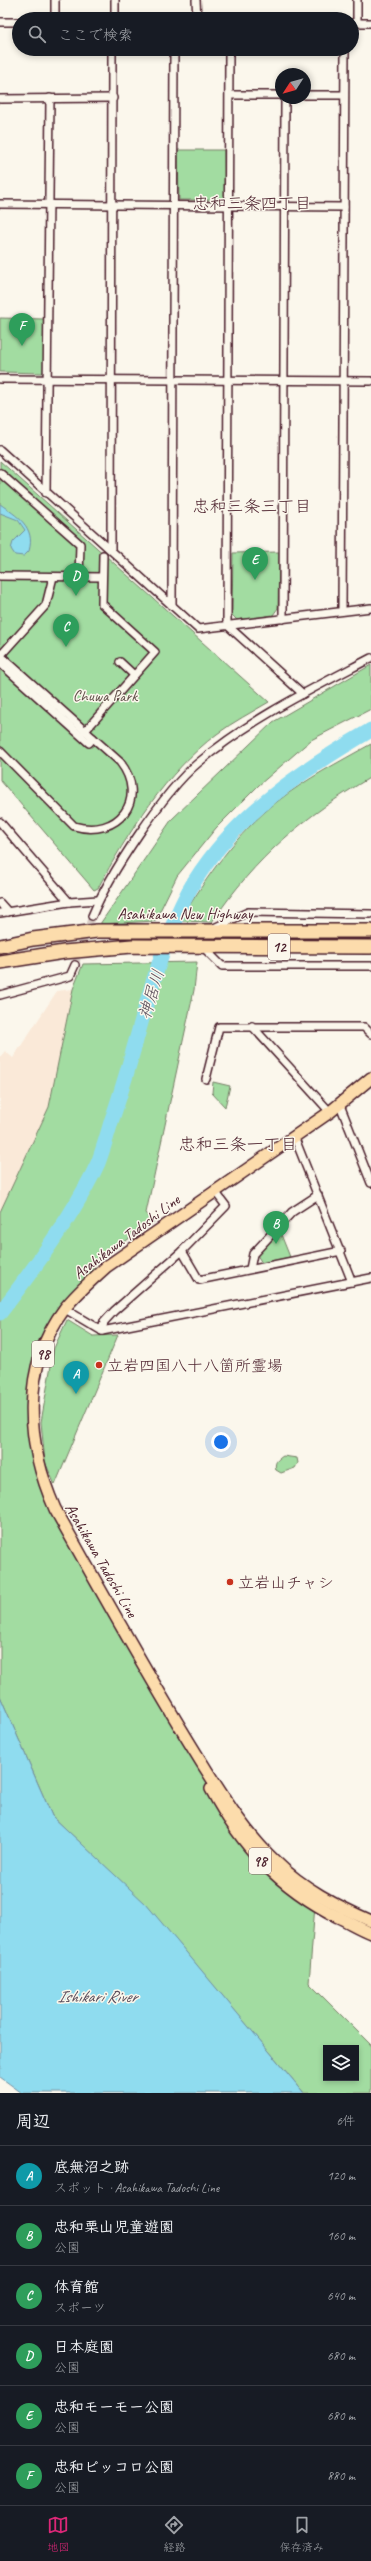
<!DOCTYPE html>
<html lang="ja">
<meta charset="utf-8">
<style>
body{margin:0;font-family:Caveat,"Klee One",sans-serif;background:#20242c;color:#f1f3f6}
.controls{position:absolute;right:12px;bottom:12px;display:grid;overflow:hidden;border-radius:0px;box-shadow:0 2px 6px #0003}
.controls button{width:36px;height:36px;display:grid;place-items:center;padding:0;border:0;border-bottom:1px solid #363941;background:#171b24;color:#f1f3f6;font:20px sans-serif}
.compass{position:absolute;left:275px;top:68px;width:36px;height:36px;border-radius:50%;background:#171b24;box-shadow:0 2px 6px #0003;rotate:234deg}
.you{position:absolute;left:221px;top:1442px;width:14px;height:14px;margin:-10px;border:3px solid #fff;border-radius:50%;background:#1a73e8;box-shadow:0 0 0 6px #1a73e833}
.badge{display:grid;place-items:center;width:26px;height:26px;border-radius:50%;background:#db2777;color:#fff;font-size:13px;font-weight:700}
.pin{position:absolute;translate:-50% -33px;filter:drop-shadow(0 1px 2px #0008)}
.pin::after{content:'';position:absolute;top:21px;width:14px;height:12px;background:inherit;clip-path:polygon(0 0,100% 0,50% 100%)}
.list{margin:0;padding:0;list-style:none}
h2{display:flex;justify-content:space-between;align-items:center;height:52px;margin:0;padding:0 16px;font-size:17px}
h2 small{font-size:13px;font-weight:400;color:#9ea1a6}
.list li{display:grid;grid-template-columns:26px 1fr auto;gap:12px;align-items:center;box-sizing:border-box;height:60px;padding:0 16px;border-top:1px solid #363941}
.list b{display:block;font-size:15px;white-space:nowrap}
.list p{margin:0;font-size:13px;white-space:nowrap;color:#9ea1a6}
.list em{font-size:13px;font-style:normal;color:#9ea1a6}
.icon{flex:none;width:22px;height:22px;fill:none;stroke:currentColor;stroke-width:2;stroke-linecap:round;stroke-linejoin:round}
.map{position:relative;flex:none;width:371px;height:2093px;overflow:hidden}
.search{position:absolute;background:#171b24;box-shadow:0 2px 6px #0003;left:12px;right:12px;top:12px;height:44px;display:flex;align-items:center;gap:10px;box-sizing:border-box;padding:0 14px;border-radius:22px;color:#9ea1a6;font-size:15px}
.sheet{height:412px;background:#171b24}
nav{display:flex;justify-content:space-around;align-items:center;box-sizing:border-box;height:56px;border-top:1px solid #363941;background:#171b24;font-size:11px;color:#9ea1a6}
nav a{display:grid;justify-items:center;gap:2px}
nav .on{color:#db2777}
.map>svg:first-child{display:block}
.built{fill:#fae9d8}
.green{fill:#a2dca1;stroke:#767e66;fill-rule:evenodd}
.water{fill:#8fdcef;stroke:#7390a1}
.lines{fill:none;stroke-linecap:round;stroke-linejoin:round}
.river{stroke:#8fdcef;stroke-width:15}
.street-tunnel{stroke:#d8ccc5;stroke-width:7;stroke-dasharray:7 3.5;stroke-linecap:butt}
.street-casing{stroke:#4a1f2b;stroke-width:10}
.primary-casing{stroke:#4a1f2b;stroke-width:14}
.highway-casing{stroke:#4a1f2b;stroke-width:16}
.street{stroke:#fbf7ec;stroke-width:7}
.primary{stroke:#fcdcac;stroke-width:11}
.highway{stroke:#fcdcac;stroke-width:13}
.poi-dot{fill:#c8321e;stroke:#fbf7ec;stroke-width:1.5}
.labels{text-anchor:middle;stroke-width:3;stroke-linejoin:round;paint-order:stroke}
.shield{fill:#fbf7ec;stroke:#7f6065;stroke-width:1}
.shield-label{font-size:15px;font-weight:bold;fill:#4a1f2b}
.park-label{font-size:16px;fill:#604e48;stroke:#fbf7ec}
.street-label{font-size:16px;fill:#4a1f2b;stroke:#fbf7ec}
.poi-label{font-size:16px;fill:#4a1f2b;stroke:#fbf7ec;text-anchor:start}
.neighbourhood-label{font-size:17px;fill:#4a1f2b;stroke:#fbf7ec}
.water-label{font-size:17px;font-style:italic;fill:#5b4e5c;stroke:#fbf7ec}
</style>
<div class="map">
<svg width="371" height="2093" viewBox="0 0 371 2093">
<rect width="100%" height="100%" fill="#fbf7ec"/>
<filter id="ink" filterUnits="userSpaceOnUse"><feTurbulence type="fractalNoise" baseFrequency=".025" numOctaves="2"/><feDisplacementMap in="SourceGraphic" scale="8" xChannelSelector="R" yChannelSelector="G"/><feConvolveMatrix kernelMatrix="1 2 1 2 8 2 1 2 1" color-interpolation-filters="sRGB"/></filter>
<g filter="url(#ink)">
<path class="built" d="M 73,989 L 49,1107 L 0,1212 L 0,1057 L 5,1051 L 13,1058 L 57,991 Z"/>
<g class="green">
<path d="M 178,150 L 224,150 L 225,200 L 179,200 Z"/>
<path d="M 0,318 L 44,319 L 44,373 L 0,372 Z"/>
<path d="M 0,461 L 269,702 C 252,712 233,722 217,734 C 167,771 127,834 98,888 L 94,890 L 0,780 Z"/>
<path d="M 279,552 L 278,608 L 273,615 L 237,620 L 232,615 L 233,553 Z"/>
<path d="M 371,665 L 371,709 L 311,740 L 259,785 L 216,828 L 177,876 L 155,921 L 100,924 L 172,819 L 273,722 Z"/>
<path d="M 371,744 L 371,777 C 303,817 256,857 212,922 L 180,921 C 207,876 236,834 278,801 C 306,779 339,762 371,744 Z"/>
<path d="M 197,962 L 194,990 L 146,1213 L 154,1222 L 100,1258 L 49,1336 L 31,1397 L 43,1482 L 224,1813 L 315,1905 L 309,1983 L 371,2045 L 371,2093 L 304,2093 L 146,1905 L 52,1816 L 0,1696 L 0,1212 L 49,1107 L 73,989 L 83,964 ZM 326,2048 L 356,2048 L 356,2078 L 326,2078 Z"/>
<path d="M 213,1082 L 230,1086 L 225,1107 L 212,1093 Z"/>
<path d="M 280,1232 L 290,1257 L 262,1263 L 257,1255 Z"/>
<path d="M 67,1320 L 93,1336 L 118,1335 L 55,1485 L 45,1462 L 41,1422 L 54,1348 Z"/>
<path d="M 283,1456 L 297,1458 L 298,1463 L 295,1468 L 281,1473 L 276,1470 C 274,1462 277,1460 283,1456 Z"/>
</g>
<g class="water">
<path d="M 0,504 C 17,516 36,527 29,551 L 24,556 L 15,555 L 11,549 L 13,542 L 25,530 L 18,520 L 0,513 Z"/>
<path d="M 0,1696 L 52,1816 L 146,1904 L 304,2093 L 22,2093 L 0,2077 L 0,2068 L 2,2069 L 0,2065 Z"/>
</g>
<g class="lines">
<path class="river" d="M 0,1313 C 34,1269 75,1213 98,1163 C 103,1150 107,1136 111,1122 C 127,1077 138,1031 152,985 C 163,951 175,913 194,882 C 236,814 303,770 371,730"/>
<path class="street-tunnel" d="M 75,965 L 92,916"/>
<defs>
<g id="street">
<path d="M 196,0 L 197,19"/>
<path d="M 357,0 L 357,23"/>
<path d="M 55,19 L 55,0"/>
<path d="M 115,19 L 115,0"/>
<path d="M 0,22 L 19,22"/>
<path d="M 352,23 L 371,23"/>
<path d="M 229,49 L 227,625 L 303,694"/>
<path d="M 230,95 L 281,95"/>
<path d="M 305,95 L 344,95"/>
<path d="M 0,99 L 113,98"/>
<path d="M 0,204 L 344,207"/>
<path d="M 0,379 L 371,381"/>
<path d="M 0,450 L 198,629 L 371,608"/>
<path d="M 0,473 L 80,544 L 79,577"/>
<path d="M 46,493 L 50,98"/>
<path d="M 111,549 L 112,49"/>
<path d="M 0,576 L 102,577"/>
<path d="M 172,606 L 174,49"/>
<path d="M 342,611 L 345,49"/>
<path d="M 283,619 L 285,98"/>
<path d="M 0,655 L 120,762 C 149,799 118,839 74,826 L 0,751"/>
<path d="M 1,655 L 46,605 L 53,577"/>
<path d="M 120,662 L 134,675"/>
<path d="M 0,663 L 89,743 L 93,738"/>
<path d="M 85,731 L 155,652 L 102,604 L 103,555"/>
<path d="M 0,822 L 69,902"/>
<path d="M 0,903 L 8,912"/>
<path d="M 0,913 L 69,902 L 98,900"/>
<path d="M 92,916 C 109,875 164,791 198,763 C 250,719 312,689 371,658"/>
<path d="M 214,928 L 248,912 L 371,914"/>
<path d="M 203,947 L 222,966 L 371,966"/>
<path d="M 0,995 L 70,976 L 75,965"/>
<path d="M 252,1026 L 330,1112"/>
<path d="M 206,1079 L 219,1027 L 364,1027 L 371,1034"/>
<path d="M 340,1105 L 371,1183"/>
<path d="M 294,1136 L 352,1282"/>
<path d="M 182,1251 L 199,1280 L 341,1251"/>
<path d="M 250,1269 L 253,1254 L 292,1212 L 318,1195"/>
<path d="M 65,1309 L 102,1331 L 371,1278"/>
<path d="M 102,1331 L 104,1322 L 114,1311 L 182,1251 L 226,1206 L 214,1190"/>
</g>
<g id="primary">
<path d="M 371,1078 L 330,1112 L 106,1267 C 92,1280 77,1293 65,1308 C 20,1368 26,1444 55,1509 C 103,1594 150,1680 202,1763 C 224,1798 245,1833 276,1862 C 302,1888 337,1906 371,1921"/>
<path d="M 211,1789 C 242,1847 279,1887 338,1917 C 349,1922 360,1929 371,1933"/>
</g>
<g id="highway">
<path d="M 0,946 L 33,939 L 97,931 L 371,931"/>
<path d="M 0,962 L 64,952 L 132,946 L 371,947"/>
</g>
</defs>
<use href="#street" class="street-casing"/>
<use href="#primary" class="primary-casing"/>
<use href="#highway" class="highway-casing"/>
<use href="#street" class="street"/>
<use href="#primary" class="primary"/>
<use href="#highway" class="highway"/>
</g>
</g>
<g class="poi-dot">
<circle cx="99" cy="1365" r="4"/>
<circle cx="230" cy="1582" r="4"/>
</g>
<g class="labels">
<g class="shield">
<rect x="268" y="934" width="22" height="26" rx="3"/>
<rect x="32" y="1341" width="22" height="26" rx="3"/>
<rect x="249" y="1848" width="22" height="26" rx="3"/>
</g>
<g class="shield-label">
<text x="279" y="952">12</text>
<text x="43" y="1359">98</text>
<text x="260" y="1866">98</text>
</g>
<g class="park-label">
<text x="105" y="701">Chuwa Park</text>
</g>
<g class="street-label">
<text x="185" y="919">Asahikawa New Highway</text>
<text transform="translate(126 1236) rotate(-37)" y="6">Asahikawa Tadoshi Line</text>
<text transform="translate(102 1560) rotate(60)" y="6">Asahikawa Tadoshi Line</text>
</g>
<g class="poi-label">
<text x="107" y="1371">立岩四国八十八箇所霊場</text>
<text x="238" y="1588">立岩山チャシ</text>
</g>
<g class="neighbourhood-label">
<text x="252" y="209">忠和三条四丁目</text>
<text x="252" y="512">忠和三条三丁目</text>
<text x="238" y="1150">忠和三条一丁目</text>
</g>
<g class="water-label">
<text transform="translate(151 994) rotate(-73)" y="6">神居川</text>
<text x="97" y="2002">Ishikari River</text>
</g>
</g>
</svg>
<div class="controls">
<button><svg class="icon" aria-label="layers" viewBox="0 0 24 24"><path d="M12 4l9 5-9 5-9-5zM3 14l9 5 9-5"/></svg></button>
</div>
<svg class="compass" viewBox="-18 -18 36 36"><path d="M0-13l5 13h-10z" fill="#e53935"/><path d="M0 13l5-13h-10z" fill="#9ea1a6"/></svg>
<div class="you"></div>
<div class="pin badge" style="left:76px;top:1394px;background:#0f9aa8">A</div>
<div class="pin badge" style="left:276px;top:1244px;background:#2e9e5b">B</div>
<div class="pin badge" style="left:66px;top:647px;background:#2e9e5b">C</div>
<div class="pin badge" style="left:76px;top:596px;background:#2e9e5b">D</div>
<div class="pin badge" style="left:255px;top:580px;background:#2e9e5b">E</div>
<div class="pin badge" style="left:22px;top:346px;background:#2e9e5b">F</div>
<div class="search"><svg class="icon" aria-label="search" viewBox="0 0 24 24"><circle cx="10" cy="10" r="6"/><path d="M15 15l6 6"/></svg>ここで検索</div>
</div>
<section class="sheet">
<h2>周辺<small>6件</small></h2>
<ul class="list">
<li><span class="badge" style="background:#0f9aa8">A</span><div><b>底無沼之跡</b><p>スポット · Asahikawa Tadoshi Line</p></div><em>120 m</em></li>
<li><span class="badge" style="background:#2e9e5b">B</span><div><b>忠和栗山児童遊園</b><p>公園</p></div><em>160 m</em></li>
<li><span class="badge" style="background:#2e9e5b">C</span><div><b>体育館</b><p>スポーツ</p></div><em>640 m</em></li>
<li><span class="badge" style="background:#2e9e5b">D</span><div><b>日本庭園</b><p>公園</p></div><em>680 m</em></li>
<li><span class="badge" style="background:#2e9e5b">E</span><div><b>忠和モーモー公園</b><p>公園</p></div><em>680 m</em></li>
<li><span class="badge" style="background:#2e9e5b">F</span><div><b>忠和ピッコロ公園</b><p>公園</p></div><em>880 m</em></li>
</ul>
</section>
<nav>
<a class="on"><svg class="icon" aria-label="map" viewBox="0 0 24 24"><path d="M3 6l6-2 6 2 6-2v14l-6 2-6-2-6 2zM9 4v14M15 6v14"/></svg>地図</a>
<a><svg class="icon" aria-label="directions" viewBox="0 0 24 24"><path d="M12 3l9 9-9 9-9-9zM9 14v-3h6M13 9l2 2-2 2"/></svg>経路</a>
<a><svg class="icon" aria-label="saved" viewBox="0 0 24 24"><path d="M7 4h10v16l-5-4-5 4z"/></svg>保存済み</a>
</nav>
